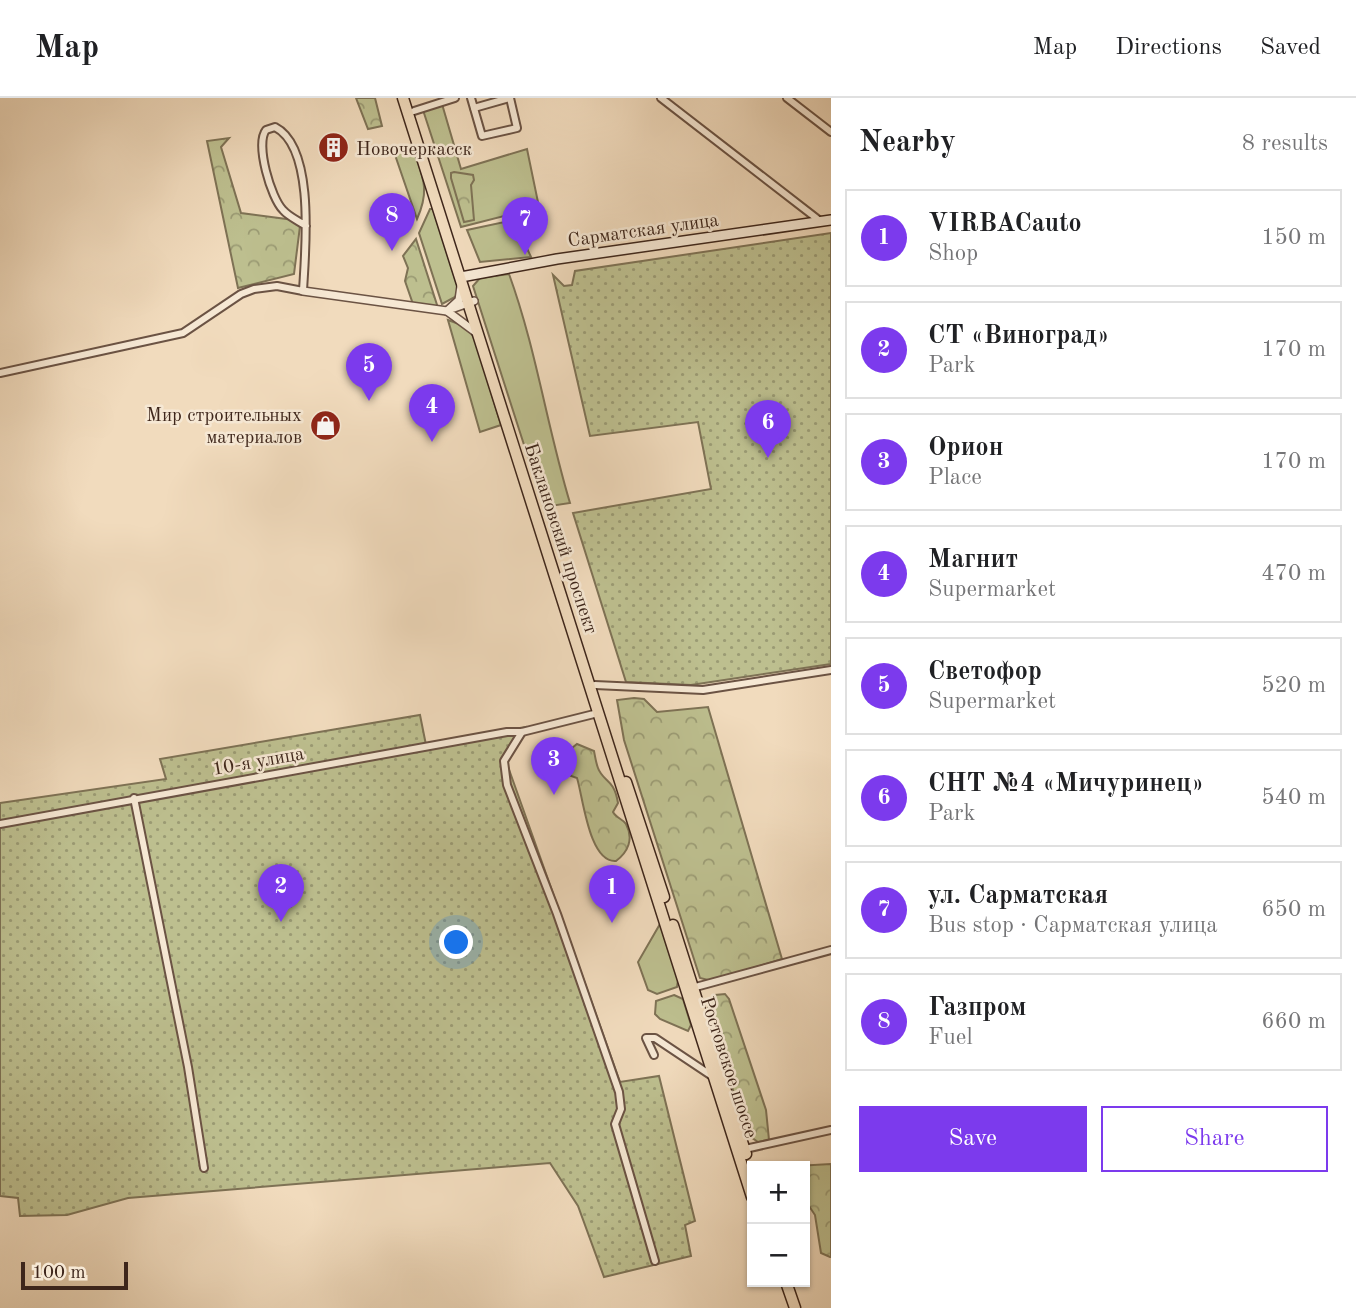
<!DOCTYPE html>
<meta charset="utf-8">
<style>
body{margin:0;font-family:"Old Standard TT",serif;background:#f6f6f6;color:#202124}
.controls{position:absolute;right:21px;bottom:21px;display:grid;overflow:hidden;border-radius:0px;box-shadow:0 2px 5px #0004}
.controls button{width:63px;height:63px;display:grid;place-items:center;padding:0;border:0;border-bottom:2px solid #e0e0e0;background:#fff;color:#202124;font:35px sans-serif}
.scale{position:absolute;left:21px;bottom:18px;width:107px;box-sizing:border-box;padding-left:7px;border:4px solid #3e261b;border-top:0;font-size:19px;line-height:24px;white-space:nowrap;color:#3e261b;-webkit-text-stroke:5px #f6e8d4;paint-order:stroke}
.you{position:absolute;left:457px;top:845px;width:24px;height:24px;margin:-18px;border:5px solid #fff;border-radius:50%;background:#1a73e8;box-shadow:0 0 0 10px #1a73e833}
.badge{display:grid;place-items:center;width:46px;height:46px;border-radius:50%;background:#7c3aed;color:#fff;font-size:23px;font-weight:700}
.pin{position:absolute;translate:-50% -58px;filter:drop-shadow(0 2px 4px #0008)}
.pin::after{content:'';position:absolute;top:37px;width:24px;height:21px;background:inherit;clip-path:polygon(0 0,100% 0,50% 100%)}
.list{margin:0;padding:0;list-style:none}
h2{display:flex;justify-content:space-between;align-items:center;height:91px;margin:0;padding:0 28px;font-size:30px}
h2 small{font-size:23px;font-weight:400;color:#757577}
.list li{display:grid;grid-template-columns:46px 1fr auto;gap:21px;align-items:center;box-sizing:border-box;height:98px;margin:0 14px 14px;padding:0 14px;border:2px solid #e0e0e0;border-radius:0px}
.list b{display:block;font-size:26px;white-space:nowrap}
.list p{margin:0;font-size:23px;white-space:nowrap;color:#757577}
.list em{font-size:23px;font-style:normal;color:#757577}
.actions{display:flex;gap:14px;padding:21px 28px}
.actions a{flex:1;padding:16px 0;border:2px solid #7c3aed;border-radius:0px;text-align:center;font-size:24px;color:#7c3aed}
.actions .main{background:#7c3aed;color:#fff}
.map{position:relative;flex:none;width:831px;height:1210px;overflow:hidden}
header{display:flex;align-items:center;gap:42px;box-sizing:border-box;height:98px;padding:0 35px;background:#fff;border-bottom:2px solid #e0e0e0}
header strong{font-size:33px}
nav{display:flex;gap:38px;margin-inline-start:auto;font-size:24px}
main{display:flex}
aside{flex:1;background:#fff}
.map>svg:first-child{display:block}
.grass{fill:#bdbf8f;stroke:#7e7255;stroke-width:2}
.forest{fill:url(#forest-crowns);stroke:#7e7255;stroke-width:2}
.garden{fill:url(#garden-dots);stroke:#7e7255;stroke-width:2}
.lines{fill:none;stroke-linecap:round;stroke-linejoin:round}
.minor-casing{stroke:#6b5344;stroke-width:10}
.tertiary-casing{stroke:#6b5344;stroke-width:10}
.secondary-casing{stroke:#3e261b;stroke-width:12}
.primary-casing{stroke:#3e261b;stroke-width:13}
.minor{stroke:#f6e8d4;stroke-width:6}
.tertiary{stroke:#f6e8d4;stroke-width:7}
.secondary{stroke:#f6e8d4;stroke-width:9}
.primary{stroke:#f1dbbd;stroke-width:10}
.labels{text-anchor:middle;stroke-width:5;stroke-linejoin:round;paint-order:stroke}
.poi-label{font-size:19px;fill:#3e261b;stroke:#f6e8d4;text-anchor:start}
.street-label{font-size:19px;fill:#3e261b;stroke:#f6e8d4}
</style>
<header>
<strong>Map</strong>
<nav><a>Map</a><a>Directions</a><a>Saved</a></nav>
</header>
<main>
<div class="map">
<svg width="831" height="1210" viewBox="0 0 831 1210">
<defs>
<pattern id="forest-crowns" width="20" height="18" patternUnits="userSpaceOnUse" patternTransform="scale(1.75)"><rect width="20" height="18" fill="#bdbf8f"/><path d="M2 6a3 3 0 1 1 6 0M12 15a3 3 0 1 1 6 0" fill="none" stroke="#9b9b74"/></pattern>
<pattern id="garden-dots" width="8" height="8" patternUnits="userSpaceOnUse" patternTransform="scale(1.75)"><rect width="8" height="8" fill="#bdbf8f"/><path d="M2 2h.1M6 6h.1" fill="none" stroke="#9b9b74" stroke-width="1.8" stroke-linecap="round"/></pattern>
</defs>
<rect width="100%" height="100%" fill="#f1dbbd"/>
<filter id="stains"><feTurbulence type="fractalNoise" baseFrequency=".00286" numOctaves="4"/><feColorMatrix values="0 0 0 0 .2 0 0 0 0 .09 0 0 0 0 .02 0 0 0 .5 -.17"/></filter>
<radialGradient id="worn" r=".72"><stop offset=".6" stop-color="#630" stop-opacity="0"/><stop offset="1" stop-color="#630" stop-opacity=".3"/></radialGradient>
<g class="grass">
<path d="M 442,6 L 461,71 L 527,51 L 539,109 L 461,129 L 423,12 Z"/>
<path d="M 402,47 L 414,51 C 423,80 430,92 417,121 L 393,51 Z"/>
<path d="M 430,111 L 433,111 L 459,193 L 455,199 L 442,206 L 419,135 Z"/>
<path d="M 509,123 L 519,133 L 531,159 L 480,164 L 467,132 Z"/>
<path d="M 509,176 C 536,250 547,329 570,405 L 544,409 L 473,188 L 480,180 Z"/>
<path d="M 448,222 L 467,229 L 475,241 L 501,327 L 480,334 Z"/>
<path d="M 660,826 L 678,882 L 677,889 L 657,896 L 648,892 L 638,864 Z"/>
<path d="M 674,897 L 683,901 L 691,927 L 688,933 L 660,921 L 655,916 L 656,903 Z"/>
</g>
<g class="forest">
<path d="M 356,0 L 375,0 L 382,28 L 368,31 Z"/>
<path d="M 229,40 L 221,49 L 241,115 L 294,122 L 300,128 L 294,176 L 238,190 L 207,43 Z"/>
<path d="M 454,74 L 473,77 L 474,82 L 471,87 L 474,122 L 464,124 L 451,80 L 451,75 Z"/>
<path d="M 416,141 L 438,210 L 413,206 L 405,183 L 408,170 L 403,158 Z"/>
<path d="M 634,600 L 644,601 L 657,614 L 708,609 L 782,861 L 712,883 L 700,880 L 624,642 L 617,602 Z"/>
<path d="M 577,646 L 594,653 C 595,658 596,665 598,670 C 603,684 614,680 618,705 L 613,714 C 616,720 623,721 626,726 C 634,741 628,754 616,763 C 589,765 583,699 577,680 L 563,675 L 553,675 L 545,669 L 552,657 L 567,654 Z"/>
<path d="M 725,896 L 729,901 L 766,1012 L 769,1042 L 758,1044 L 748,1037 L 708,917 L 708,904 L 715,897 Z"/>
<path d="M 831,1066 L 831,1159 L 830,1159 L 821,1155 L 815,1117 L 805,1102 L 805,1068 L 796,1068 Z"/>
</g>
<g class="garden">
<path d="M 831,135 L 831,566 L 691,587 L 626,584 L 573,415 L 711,391 L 698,324 L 590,338 L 553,177 L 564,188 L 572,187 L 575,173 Z"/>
<path d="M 420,617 L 426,647 L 525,629 L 506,663 L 620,984 L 659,978 L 695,1123 L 685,1127 L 691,1158 L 604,1179 L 578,1108 L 550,1065 L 128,1100 L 67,1117 L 20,1118 L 18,1100 L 0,1098 L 0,705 L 166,681 L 160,661 Z"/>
</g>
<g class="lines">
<defs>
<g id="minor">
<path d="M 471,0 L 482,38 L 517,30 L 510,0"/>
<path d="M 661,0 L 820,123"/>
<path d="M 787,0 L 831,34"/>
<path d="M 474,10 L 509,0"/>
<path d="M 414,13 L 455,0"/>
<path d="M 0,275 L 183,235 L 241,196 L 254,191 L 277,188 L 303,193 C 305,154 316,50 275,29 L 266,32 C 255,46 271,100 283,112 C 289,119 299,123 306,128"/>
<path d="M 595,587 L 703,592 L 831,572"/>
<path d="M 522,634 L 504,663 L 507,687 L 557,816 L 619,994 L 621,1011 L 615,1026 L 655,1163"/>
<path d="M 134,700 L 188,969 L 204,1070"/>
<path d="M 0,726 L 507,634 L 522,634 L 598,615"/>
<path d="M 692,890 L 831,852"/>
<path d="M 654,957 L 646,940 L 655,940 L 712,978"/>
<path d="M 745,1051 L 831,1032"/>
</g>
<g id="tertiary">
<path d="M 303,193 L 447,213 L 474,233"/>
<path d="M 454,210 L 474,203"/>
<path d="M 447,213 L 459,202 L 461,188"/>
</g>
<path id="secondary" d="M 461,179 L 557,161 L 831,122"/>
<g id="primary">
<path d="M 403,0 L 752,1099"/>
<path d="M 626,684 L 664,799"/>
<path d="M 673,827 L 746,1056"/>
<path d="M 786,1184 L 795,1210"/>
</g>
</defs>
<use href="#minor" class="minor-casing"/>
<use href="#tertiary" class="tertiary-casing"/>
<use href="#secondary" class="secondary-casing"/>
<use href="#primary" class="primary-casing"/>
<use href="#minor" class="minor"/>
<use href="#tertiary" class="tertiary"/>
<use href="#secondary" class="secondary"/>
<use href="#primary" class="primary"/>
</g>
<defs>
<symbol id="building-disc" viewBox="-11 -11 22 22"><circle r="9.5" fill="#8f2418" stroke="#f6e8d4"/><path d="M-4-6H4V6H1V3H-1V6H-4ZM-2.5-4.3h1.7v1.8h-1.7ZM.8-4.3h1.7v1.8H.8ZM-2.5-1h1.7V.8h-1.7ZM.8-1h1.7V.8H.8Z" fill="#fff"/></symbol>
<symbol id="shop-disc" viewBox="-11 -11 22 22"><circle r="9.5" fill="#8f2418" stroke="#f6e8d4"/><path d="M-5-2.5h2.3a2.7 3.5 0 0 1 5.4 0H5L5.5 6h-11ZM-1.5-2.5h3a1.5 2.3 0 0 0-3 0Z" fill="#fff"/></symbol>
</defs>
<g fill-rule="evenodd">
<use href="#building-disc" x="316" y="32" width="35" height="35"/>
<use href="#shop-disc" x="308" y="310" width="35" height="35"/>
</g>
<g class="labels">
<g class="poi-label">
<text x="356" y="57">Новочеркасск</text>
<text x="302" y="323" text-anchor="end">Мир строительных<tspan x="302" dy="22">материалов</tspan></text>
</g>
<g class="street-label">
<text transform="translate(643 131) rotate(-8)" y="7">Сарматская улица</text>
<text transform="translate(562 440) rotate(72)" y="7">Баклановский проспект</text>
<text transform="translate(258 662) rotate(-10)" y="7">10-я улица</text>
<text transform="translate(730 969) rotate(72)" y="7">Ростовское шоссе</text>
</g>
</g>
<rect width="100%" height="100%" filter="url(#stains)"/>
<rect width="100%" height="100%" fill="url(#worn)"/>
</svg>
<div class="controls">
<button>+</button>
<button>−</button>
</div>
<div class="scale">100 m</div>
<div class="you"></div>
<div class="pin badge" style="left:612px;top:825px">1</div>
<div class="pin badge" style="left:281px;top:824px">2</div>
<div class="pin badge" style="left:554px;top:697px">3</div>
<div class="pin badge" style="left:432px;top:344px">4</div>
<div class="pin badge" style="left:369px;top:303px">5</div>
<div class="pin badge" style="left:768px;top:360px">6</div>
<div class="pin badge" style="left:525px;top:157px">7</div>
<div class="pin badge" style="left:392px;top:153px">8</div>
</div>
<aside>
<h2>Nearby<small>8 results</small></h2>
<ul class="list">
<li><span class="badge">1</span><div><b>VIRBACauto</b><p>Shop</p></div><em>150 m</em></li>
<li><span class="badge">2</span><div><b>СТ «Виноград»</b><p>Park</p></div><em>170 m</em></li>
<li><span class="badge">3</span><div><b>Орион</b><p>Place</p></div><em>170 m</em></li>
<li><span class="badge">4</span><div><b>Магнит</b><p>Supermarket</p></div><em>470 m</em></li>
<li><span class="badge">5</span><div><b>Светофор</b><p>Supermarket</p></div><em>520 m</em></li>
<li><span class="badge">6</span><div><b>СНТ №4 «Мичуринец»</b><p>Park</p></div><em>540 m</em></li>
<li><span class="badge">7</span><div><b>ул. Сарматская</b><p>Bus stop · Сарматская улица</p></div><em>650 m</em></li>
<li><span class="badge">8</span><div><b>Газпром</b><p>Fuel</p></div><em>660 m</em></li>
</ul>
<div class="actions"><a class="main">Save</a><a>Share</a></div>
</aside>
</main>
